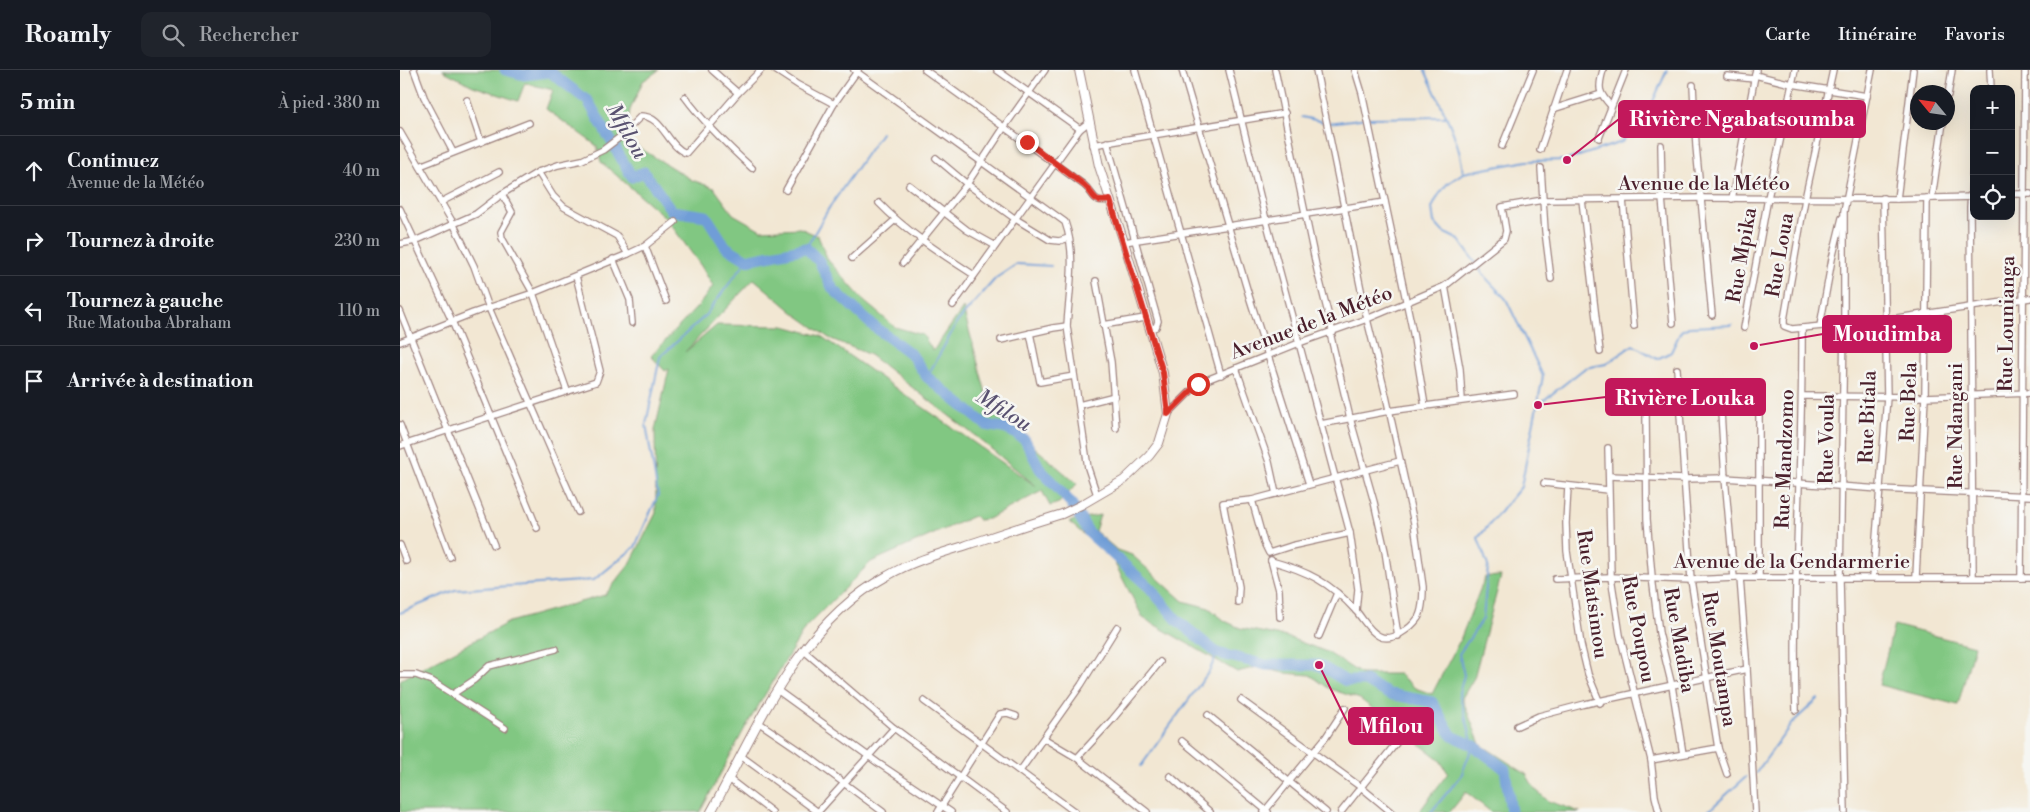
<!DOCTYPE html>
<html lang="fr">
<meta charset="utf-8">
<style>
body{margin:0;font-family:"Libre Bodoni",serif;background:#20242c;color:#f1f3f6}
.controls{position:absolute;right:15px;top:15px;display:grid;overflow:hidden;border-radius:10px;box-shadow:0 5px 20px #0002}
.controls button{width:45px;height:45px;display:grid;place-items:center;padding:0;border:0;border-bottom:1px solid #363941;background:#171b24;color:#f1f3f6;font:25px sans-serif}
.compass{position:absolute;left:1510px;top:15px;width:45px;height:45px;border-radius:50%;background:#171b24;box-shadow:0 5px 20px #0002;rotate:299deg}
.stop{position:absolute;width:15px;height:15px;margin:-11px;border:4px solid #d93025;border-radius:50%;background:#fff}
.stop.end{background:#d93025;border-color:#fff;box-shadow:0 1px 5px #0008}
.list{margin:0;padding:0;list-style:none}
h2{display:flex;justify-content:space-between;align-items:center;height:65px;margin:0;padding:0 20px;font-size:21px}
h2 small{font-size:16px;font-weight:400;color:#9ea1a6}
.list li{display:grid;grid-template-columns:32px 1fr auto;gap:15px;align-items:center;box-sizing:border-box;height:70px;padding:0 20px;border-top:1px solid #363941}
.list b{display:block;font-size:19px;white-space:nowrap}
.list p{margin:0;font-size:16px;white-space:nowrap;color:#9ea1a6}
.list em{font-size:16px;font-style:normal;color:#9ea1a6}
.icon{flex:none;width:28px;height:28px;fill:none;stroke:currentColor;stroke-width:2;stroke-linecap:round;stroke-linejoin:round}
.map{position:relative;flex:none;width:1630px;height:742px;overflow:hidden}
header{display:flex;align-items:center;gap:30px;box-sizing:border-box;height:70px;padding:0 25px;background:#171b24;border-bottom:1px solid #363941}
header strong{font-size:24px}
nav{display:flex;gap:28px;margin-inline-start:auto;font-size:18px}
.search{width:350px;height:45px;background:#20242c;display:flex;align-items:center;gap:12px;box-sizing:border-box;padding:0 18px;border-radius:10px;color:#9ea1a6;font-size:19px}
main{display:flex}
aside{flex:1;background:#171b24}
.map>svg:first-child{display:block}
.green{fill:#81c782;stroke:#667356;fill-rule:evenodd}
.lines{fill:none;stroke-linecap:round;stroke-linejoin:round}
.stream{stroke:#6f9dd7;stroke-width:2}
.river{stroke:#6f9dd7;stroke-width:11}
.minor-casing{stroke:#9e837f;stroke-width:8}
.tertiary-casing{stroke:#9e837f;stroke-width:10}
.minor{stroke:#fff;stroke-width:5.5}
.tertiary{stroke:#fff;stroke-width:8}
.route{stroke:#d93025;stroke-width:6}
.labels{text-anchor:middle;stroke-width:5;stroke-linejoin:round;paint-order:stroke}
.street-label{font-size:20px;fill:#4a1f2b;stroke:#f6f6f2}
.water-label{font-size:21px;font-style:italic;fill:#595170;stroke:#f6f6f2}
.leader{fill:none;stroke:#c2185b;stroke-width:2}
.callout-dot{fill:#c2185b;stroke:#f6f6f2;stroke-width:2}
.callout{fill:#c2185b;stroke:#c2185b;stroke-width:2}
.callout-label{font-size:21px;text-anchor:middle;font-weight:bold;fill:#fff}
</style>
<header>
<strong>Roamly</strong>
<div class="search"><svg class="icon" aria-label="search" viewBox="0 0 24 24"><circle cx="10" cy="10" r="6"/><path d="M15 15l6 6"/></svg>Rechercher</div>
<nav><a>Carte</a><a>Itinéraire</a><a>Favoris</a></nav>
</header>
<main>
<aside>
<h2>5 min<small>À pied · 380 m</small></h2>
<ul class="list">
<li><svg class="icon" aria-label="ahead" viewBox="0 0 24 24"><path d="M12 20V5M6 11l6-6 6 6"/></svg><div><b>Continuez</b><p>Avenue de la Météo</p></div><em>40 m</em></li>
<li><svg class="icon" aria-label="right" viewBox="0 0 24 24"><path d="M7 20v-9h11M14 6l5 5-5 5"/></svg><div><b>Tournez à droite</b></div><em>230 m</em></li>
<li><svg class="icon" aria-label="left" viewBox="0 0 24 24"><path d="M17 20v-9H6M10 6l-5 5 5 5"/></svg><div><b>Tournez à gauche</b><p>Rue Matouba Abraham</p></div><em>110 m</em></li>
<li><svg class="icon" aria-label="arrive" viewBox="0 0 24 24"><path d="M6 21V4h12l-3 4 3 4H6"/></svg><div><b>Arrivée à destination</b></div></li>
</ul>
</aside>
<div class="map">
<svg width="1630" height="742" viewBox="0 0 1630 742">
<rect width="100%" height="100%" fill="#f6f6f2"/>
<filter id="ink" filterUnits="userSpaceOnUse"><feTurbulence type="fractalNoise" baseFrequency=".02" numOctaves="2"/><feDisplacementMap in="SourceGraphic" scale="10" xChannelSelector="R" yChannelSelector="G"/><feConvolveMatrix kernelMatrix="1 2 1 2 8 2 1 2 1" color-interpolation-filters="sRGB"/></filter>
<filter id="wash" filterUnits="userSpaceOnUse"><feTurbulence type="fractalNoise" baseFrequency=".0096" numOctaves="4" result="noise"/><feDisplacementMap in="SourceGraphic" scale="20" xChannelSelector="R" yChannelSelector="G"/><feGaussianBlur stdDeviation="1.12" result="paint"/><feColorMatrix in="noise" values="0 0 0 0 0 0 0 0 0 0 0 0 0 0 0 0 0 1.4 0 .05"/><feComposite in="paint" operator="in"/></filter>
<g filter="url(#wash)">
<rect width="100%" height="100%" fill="#f2e7d3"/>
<g class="green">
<path d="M 42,0 L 259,0 L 243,11 L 230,40 L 225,69 L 292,110 L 314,118 L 333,144 L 361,160 L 400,158 L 418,166 L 428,190 L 465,232 L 495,257 L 523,265 L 533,281 L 563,238 L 586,323 L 632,375 L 677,414 L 659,433 L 650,436 L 642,421 L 588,449 L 578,450 L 574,446 L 471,492 L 405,558 L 345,658 L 300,742 L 0,742 L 0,610 L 109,552 L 205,525 L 230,494 L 256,443 L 255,360 L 269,299 L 265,301 L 251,286 L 299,235 L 313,216 L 301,196 L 266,148 L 201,92 L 197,76 L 146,39 L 153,20 L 125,13 L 118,31 L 73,16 ZM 354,209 L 394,243 L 429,268 L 470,285 L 578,368 L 636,416 L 421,266 L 384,256 L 317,255 L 285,282 Z"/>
<path d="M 700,445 L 695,461 L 717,480 L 732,485 L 783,531 L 809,538 L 825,551 L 840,558 L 887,567 L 927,582 L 961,604 L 999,604 L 1015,618 L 1032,624 L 1060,570 L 1085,507 L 1101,506 L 1074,608 L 1062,628 L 1080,674 L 1126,704 L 1135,719 L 1148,731 L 1180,742 L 1091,742 L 1066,722 L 1050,742 L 1019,742 L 1048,703 L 1039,689 L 960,629 L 930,619 L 910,605 L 884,603 L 857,597 L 837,602 L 743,548 L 712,488 L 669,452 L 678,449 Z"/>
<path d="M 1494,555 L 1574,576 L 1558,635 L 1479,615 Z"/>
</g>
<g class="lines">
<g class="stream">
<path d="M 1025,0 C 1039,33 1060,67 1063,103 L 1047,114 L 1038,126 L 1032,138 L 1034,152 L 1043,162 L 1059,170 L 1087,209 L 1106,229 L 1143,306 L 1121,417 L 1078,468 L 1088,496 L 1083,549 L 1059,584 L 1064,605 L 1059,623 L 1073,675 L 1061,706 L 1031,742"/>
<path d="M 902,47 L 924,52"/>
<path d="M 929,53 L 967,48 L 1046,47"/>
<path d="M 1063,103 L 1127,91 L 1167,90 L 1222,72 L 1250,38 L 1267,0"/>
<path d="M 406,178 L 429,138 L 481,63"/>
<path d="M 527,307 L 558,251 L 596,208 L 617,194 L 651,196"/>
<path d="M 1139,334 L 1185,298 L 1206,294 L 1233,275 L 1257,289 L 1271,282 L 1281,261 L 1289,257 L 1332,255"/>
<path d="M 0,543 L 55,520 L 194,510 L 235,477 L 258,425 L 246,354 L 260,287 L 304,247 L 347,190"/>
<path d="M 741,696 L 810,600 L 817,583"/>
<path d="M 1356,703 L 1392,653 L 1418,629"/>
<path d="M 1307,742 L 1346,707"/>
</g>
<path class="river" d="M 105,0 L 124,5 L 150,2 L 188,31 L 232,107 L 244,102 L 272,141 L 306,146 L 326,177 L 347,190 L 406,178 L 419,191 L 433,219 L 471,254 L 511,284 L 527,307 L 586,355 L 608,359 L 625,370 L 640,399 L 671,433 L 689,463 L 750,518 L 778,551 L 817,583 L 866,595 L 919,595 L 946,611 L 965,611 L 989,624 L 1032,632 L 1052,666 L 1073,675 L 1105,699 L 1111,742"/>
</g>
</g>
<g filter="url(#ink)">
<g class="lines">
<defs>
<g id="minor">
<path d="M 14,0 L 24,27 L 53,82"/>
<path d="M 312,0 L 338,23"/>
<path d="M 375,0 L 398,15 L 434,34"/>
<path d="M 454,0 L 665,152 C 677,185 669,222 667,256"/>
<path d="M 525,0 L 684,115 C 696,125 691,133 710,130"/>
<path d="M 597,0 L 680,59"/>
<path d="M 735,0 L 821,305"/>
<path d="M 782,0 L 849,226 L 909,414"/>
<path d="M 829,0 L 866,150 L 950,463 L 958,519 L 956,541"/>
<path d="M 875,0 L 917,200 L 933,263"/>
<path d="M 955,0 L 962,23 L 1013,263 L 1025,336"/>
<path d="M 1203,0 C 1198,18 1198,22 1211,36"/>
<path d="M 1433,0 L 1405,129 L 1384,250 L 1384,256 L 1392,259 L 1484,250 L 1630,228"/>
<path d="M 1590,0 L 1591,19"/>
<path d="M 1355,5 L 1392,14 L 1467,26"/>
<path d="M 1327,6 L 1354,9"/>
<path d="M 1293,15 L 1296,76 L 1312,245"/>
<path d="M 1548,25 L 1552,0"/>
<path d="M 285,27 C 304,53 328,76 352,98"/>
<path d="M 67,30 L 81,72"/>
<path d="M 1153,39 L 1201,24"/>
<path d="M 0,62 L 53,153 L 74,196 L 89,238 L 178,442"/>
<path d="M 1199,68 L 1226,0"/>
<path d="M 707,72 L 758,251 L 756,257 L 749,259"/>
<path d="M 693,75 L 885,43"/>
<path d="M 1261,75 L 1262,128 L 1273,253"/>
<path d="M 1102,76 L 1133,0"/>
<path d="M 1140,80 L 1167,0"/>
<path d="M 536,88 L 567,114 L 614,148 L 650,170 L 659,171 L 669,168"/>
<path d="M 20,96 L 129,53"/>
<path d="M 1141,98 L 1145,161 L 1151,209"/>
<path d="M 138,102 L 153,126 L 164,137 L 217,166 L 228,184"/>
<path d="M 509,115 L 567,160 L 594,175"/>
<path d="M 386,120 L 434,34 L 458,0"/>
<path d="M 102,124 L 112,142 L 101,162 L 102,168 L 133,223 L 167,321"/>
<path d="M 1611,124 L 1630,124"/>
<path d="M 1532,128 L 1543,52"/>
<path d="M 1223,129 L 1234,256"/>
<path d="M 1332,129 L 1356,0"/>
<path d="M 1497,129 L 1513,0"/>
<path d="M 1182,130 L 1200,282"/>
<path d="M 41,132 L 99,102"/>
<path d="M 479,133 C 507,162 540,183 574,205"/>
<path d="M 0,139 L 52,251 L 137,458"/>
<path d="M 724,172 L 985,132"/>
<path d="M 0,174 L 15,171 L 76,144 L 102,124 L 138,102 L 158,95 L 182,90 L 203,80 L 220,67 L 241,46 C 263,46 267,76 286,83 L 338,23 L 361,0"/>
<path d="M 245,176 L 266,231"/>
<path d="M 452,188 L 495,150"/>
<path d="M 213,189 L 230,230 L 232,253"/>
<path d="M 503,193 L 567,114 L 605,56 L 645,0"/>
<path d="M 696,211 L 711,292 L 716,358"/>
<path d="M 1045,216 L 1060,299 L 1062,330"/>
<path d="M 553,235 L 680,59 L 689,52"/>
<path d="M 0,241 L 94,475"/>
<path d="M 703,255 L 745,248"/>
<path d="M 1420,256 L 1432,189 L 1442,148"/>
<path d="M 1344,258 L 1368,128 L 1395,0"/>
<path d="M 630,263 L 640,312 L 674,306"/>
<path d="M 930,263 L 950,348 L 974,432 L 985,481 L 998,566"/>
<path d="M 601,270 L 653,258 L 667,256 L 688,398 L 697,425"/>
<path d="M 0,272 L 73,243 L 133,223 L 228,184 L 245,176 L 275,152"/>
<path d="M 836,298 L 869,392 L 876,424"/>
<path d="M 1277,299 L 1291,510 L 1318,678 L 1327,704"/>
<path d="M 1403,326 L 1525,327 L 1630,323"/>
<path d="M 679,335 L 715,326"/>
<path d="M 1246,342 L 1247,449 L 1252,507 L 1259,563 L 1272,616 L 1283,684"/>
<path d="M 1321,342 L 1325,408 L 1334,508"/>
<path d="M 768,344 L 799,313 L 899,273 L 967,249 L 1045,216 L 1104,169 L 1106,161 L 1102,137 L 1143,130 L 1302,128 L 1497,129 L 1574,127"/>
<path d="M 921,354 L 989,341 L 1114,324"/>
<path d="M 0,355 L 50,487"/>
<path d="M 0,376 L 196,312 L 200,301 L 176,206"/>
<path d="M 1208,378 L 1211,507 L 1220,565 L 1251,690 L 1255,726 L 1259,742"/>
<path d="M 1209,406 L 1284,409 L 1325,408 L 1480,419 L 1630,426"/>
<path d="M 1144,413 L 1208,420"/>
<path d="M 1168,417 L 1166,453 L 1167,481 L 1181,575 L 1188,604 L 1200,633"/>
<path d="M 852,430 L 864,473 L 869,483 L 891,476 L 950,463"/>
<path d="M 0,475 L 6,491"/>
<path d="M 871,490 L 879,520 L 880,547"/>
<path d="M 871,491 C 907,501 930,512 956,541 C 963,549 969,561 979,566 C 992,573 1011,558 1018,548 C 1023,540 1023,526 1023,517 L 1014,453 L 986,326 L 967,249 L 916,0"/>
<path d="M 1473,507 L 1487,327 L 1483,128"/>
<path d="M 1516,507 L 1525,327 L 1527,128"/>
<path d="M 1573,507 L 1570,137 L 1574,86"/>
<path d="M 1340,508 L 1347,599 L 1355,742"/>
<path d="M 1359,508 L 1359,337"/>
<path d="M 1621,508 L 1625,0"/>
<path d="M 1155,509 L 1211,507 L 1291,510 L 1334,508 L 1630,508"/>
<path d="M 838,532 L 839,517 L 823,433 L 852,430 L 1000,391"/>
<path d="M 919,566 L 937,523"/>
<path d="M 403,580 L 494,658 L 607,742"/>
<path d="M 0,605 L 16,605 L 32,611 L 105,658"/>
<path d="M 377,620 L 478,693 L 551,742"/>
<path d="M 53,624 L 74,610 L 89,596 L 156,579"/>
<path d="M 841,630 L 962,718 L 991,742"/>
<path d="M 524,631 L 675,742"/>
<path d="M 1396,640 C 1392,513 1403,386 1402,258"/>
<path d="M 808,645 L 926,742"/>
<path d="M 358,652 L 398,679 L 483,742"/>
<path d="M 1117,656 L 1139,646 L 1185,634 L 1347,599"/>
<path d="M 645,669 L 677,688 L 747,742"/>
<path d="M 782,671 L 868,742"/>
<path d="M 341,686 L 418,742"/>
<path d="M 677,688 L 712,650 L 760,592"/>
<path d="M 1251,690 L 1318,678"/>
<path d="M 620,701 L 681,615 L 717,557"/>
<path d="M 770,706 L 810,742"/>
<path d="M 329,709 L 372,742"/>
<path d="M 418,742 L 494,658"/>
<path d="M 538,742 L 600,644 L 607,643 L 616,646"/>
<path d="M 864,742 L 926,667 L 945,638"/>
<path d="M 941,742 L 1001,667"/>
<path d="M 1445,742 L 1440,509 L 1444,254 L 1444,141 L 1472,0"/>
</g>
<path id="tertiary" d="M 311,742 C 358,657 397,555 487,506 C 511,492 538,484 564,476 C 597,465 629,454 662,444 L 681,435 L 724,410 L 749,386 L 759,373 L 768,344 L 763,303 L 724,172 L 699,96 L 679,0"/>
</defs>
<use href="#minor" class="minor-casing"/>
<use href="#tertiary" class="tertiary-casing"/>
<use href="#minor" class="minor"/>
<use href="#tertiary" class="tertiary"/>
</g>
</g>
<g class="lines" filter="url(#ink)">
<path class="route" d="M 627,72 L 684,115 C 696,125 691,133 710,130 L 763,303 L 768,344 L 798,314"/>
</g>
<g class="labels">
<g class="street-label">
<text x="1304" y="120">Avenue de la Météo</text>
<text transform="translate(1341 185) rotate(-80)" y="7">Rue Mpika</text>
<text transform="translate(1379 185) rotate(-80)" y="7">Rue Loua</text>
<text transform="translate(911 252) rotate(-21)" y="7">Avenue de la Météo</text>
<text transform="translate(1606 254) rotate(-89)" y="7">Rue Lounianga</text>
<text transform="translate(1508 332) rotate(-88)" y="7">Rue Bela</text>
<text transform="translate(1467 347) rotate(-88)" y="7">Rue Bitala</text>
<text transform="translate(1555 356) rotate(-90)" y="7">Rue Ndangani</text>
<text transform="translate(1426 369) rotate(-89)" y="7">Rue Voula</text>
<text transform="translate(1384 389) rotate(-88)" y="7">Rue Mandzomo</text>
<text x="1392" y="498">Avenue de la Gendarmerie</text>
<text transform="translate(1193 524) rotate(82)" y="7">Rue Matsimou</text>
<text transform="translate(1239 559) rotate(79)" y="7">Rue Poupou</text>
<text transform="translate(1280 570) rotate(80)" y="7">Rue Madiba</text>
<text transform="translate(1320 589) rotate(81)" y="7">Rue Moutampa</text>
</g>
<g class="water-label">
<text transform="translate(227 61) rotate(60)" y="7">Mfilou</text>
<text transform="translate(604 340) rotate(32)" y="7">Mfilou</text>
</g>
</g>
<path class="leader" d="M1167 90L1219 49M1354 276L1423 264M1138 335L1206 327M919 595L949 656"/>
<g class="callout-dot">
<circle cx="1167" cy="90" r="5"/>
<circle cx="1354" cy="276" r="5"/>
<circle cx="1138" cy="335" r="5"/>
<circle cx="919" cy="595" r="5"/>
</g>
<g class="callout">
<rect x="1219" y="31" width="246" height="36" rx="5"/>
<rect x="1423" y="246" width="128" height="36" rx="5"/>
<rect x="1206" y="309" width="159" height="36" rx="5"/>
<rect x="949" y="638" width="84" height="36" rx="5"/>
</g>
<g class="callout-label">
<text x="1342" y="56">Rivière Ngabatsoumba</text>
<text x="1487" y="271">Moudimba</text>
<text x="1285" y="335">Rivière Louka</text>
<text x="991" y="663">Mfilou</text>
</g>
</svg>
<div class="controls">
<button>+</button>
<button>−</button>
<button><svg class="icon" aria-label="locate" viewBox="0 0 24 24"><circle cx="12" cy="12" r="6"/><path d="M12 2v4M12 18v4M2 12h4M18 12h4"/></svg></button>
</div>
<svg class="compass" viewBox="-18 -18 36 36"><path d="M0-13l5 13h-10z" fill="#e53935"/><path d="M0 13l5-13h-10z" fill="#9ea1a6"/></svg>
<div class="stop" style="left:798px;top:314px"></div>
<div class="stop end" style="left:627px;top:72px"></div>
</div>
</main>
